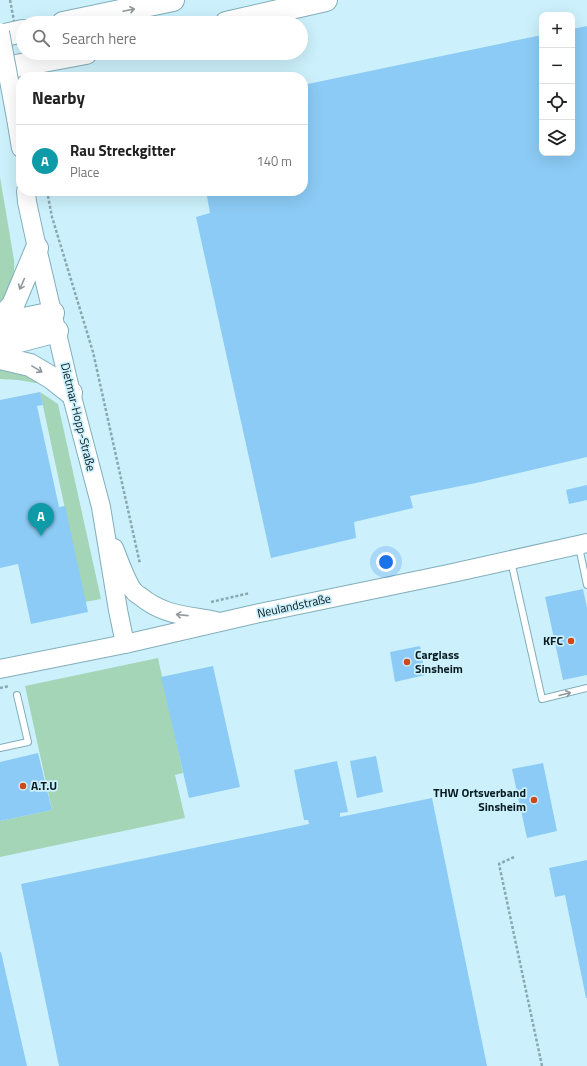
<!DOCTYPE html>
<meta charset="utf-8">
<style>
body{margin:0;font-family:"Titillium Web",sans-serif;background:#f2f2f2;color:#222}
.controls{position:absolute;right:12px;top:12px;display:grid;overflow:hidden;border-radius:8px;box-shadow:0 4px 16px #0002}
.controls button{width:36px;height:36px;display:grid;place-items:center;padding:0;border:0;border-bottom:1px solid #e0e0e0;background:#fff;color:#222;font:20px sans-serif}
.you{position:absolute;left:386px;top:562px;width:14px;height:14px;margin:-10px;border:3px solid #fff;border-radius:50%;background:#1a73e8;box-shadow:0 0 0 6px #1a73e833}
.badge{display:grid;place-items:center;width:26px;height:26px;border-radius:50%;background:#111827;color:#fff;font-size:13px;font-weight:700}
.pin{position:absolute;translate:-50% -33px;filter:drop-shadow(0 1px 2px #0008)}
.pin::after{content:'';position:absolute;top:21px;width:14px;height:12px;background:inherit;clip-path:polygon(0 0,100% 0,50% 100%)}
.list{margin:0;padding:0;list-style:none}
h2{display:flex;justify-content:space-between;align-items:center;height:52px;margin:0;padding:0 16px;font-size:17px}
h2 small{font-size:13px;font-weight:400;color:#767676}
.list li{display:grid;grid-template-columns:26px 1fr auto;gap:12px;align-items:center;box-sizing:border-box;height:72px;padding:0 16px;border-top:1px solid #e0e0e0}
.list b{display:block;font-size:15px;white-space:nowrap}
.list p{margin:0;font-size:13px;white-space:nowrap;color:#767676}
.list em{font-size:13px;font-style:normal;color:#767676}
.icon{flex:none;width:22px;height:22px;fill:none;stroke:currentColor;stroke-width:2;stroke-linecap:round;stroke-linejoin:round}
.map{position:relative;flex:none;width:587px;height:1066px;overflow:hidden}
.search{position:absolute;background:#fff;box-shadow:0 4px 16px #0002;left:16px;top:16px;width:292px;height:44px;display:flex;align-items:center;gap:10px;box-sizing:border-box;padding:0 14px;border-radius:22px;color:#767676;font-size:15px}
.panel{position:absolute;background:#fff;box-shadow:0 4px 16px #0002;left:16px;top:72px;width:292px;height:124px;border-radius:16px}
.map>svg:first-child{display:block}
.green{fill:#a3d5b6}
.building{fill:#8ccbf5}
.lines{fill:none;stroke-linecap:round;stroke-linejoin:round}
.lane-casing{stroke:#81aebb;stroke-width:8}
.secondary-casing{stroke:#81aebb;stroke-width:20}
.highway-casing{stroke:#81aebb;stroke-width:24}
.path{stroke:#89a8b1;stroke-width:2.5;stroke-dasharray:3 2;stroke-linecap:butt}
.lane{stroke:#fff;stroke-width:6}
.secondary{stroke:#fff;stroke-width:18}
.highway{stroke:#fff;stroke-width:22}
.secondary-bridge-casing{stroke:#81aebb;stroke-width:20;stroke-linecap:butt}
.path-bridge{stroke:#89a8b1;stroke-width:2.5;stroke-dasharray:3 2;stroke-linecap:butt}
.secondary-bridge{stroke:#fff;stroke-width:18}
.oneway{stroke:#90989b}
.poi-dot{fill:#d04817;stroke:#ccf1fc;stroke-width:1.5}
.labels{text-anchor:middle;stroke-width:3.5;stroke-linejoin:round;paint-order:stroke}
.street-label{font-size:12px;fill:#091b20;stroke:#ccf1fc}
.poi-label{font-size:12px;font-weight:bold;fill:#091b20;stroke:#ccf1fc;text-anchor:end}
</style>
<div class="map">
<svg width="587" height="1066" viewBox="0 0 587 1066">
<rect width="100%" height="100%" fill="#ccf1fc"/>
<g class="green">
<path d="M 0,177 L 14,260 C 15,279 12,288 0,303 Z"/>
<path d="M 0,367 L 43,381 L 36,383 L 18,380 L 0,379 Z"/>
<path d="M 40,392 L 58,404 L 101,599 L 85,602 Z"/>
<path d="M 158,658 L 183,773 L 175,775 L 185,818 L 0,857 L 0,821 L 52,810 L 25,686 Z"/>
</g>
<g class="building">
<path d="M 587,26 L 587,457 L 476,483 L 410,496 L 413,508 L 354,522 L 356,538 L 271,558 L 196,217 L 210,213 L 206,191 L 303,191 L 303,85 L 542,35 L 542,153 L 572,153 L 572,29 Z"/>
<path d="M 40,392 L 43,405 L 37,406 L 59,507 L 65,506 L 88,612 L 31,624 L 18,564 L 0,568 L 0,400 Z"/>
<path d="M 587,485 L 587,500 L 569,504 L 566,490 Z"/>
<path d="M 583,589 L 587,608 L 587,675 L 563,680 L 545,597 Z"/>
<path d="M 420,646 L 425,675 L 395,682 L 390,652 Z"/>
<path d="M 213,666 L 240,787 L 189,798 L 161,677 Z"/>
<path d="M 38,753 L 52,810 L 0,821 L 0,762 Z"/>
<path d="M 376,756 L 383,792 L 357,798 L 350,761 Z"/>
<path d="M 337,761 L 348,812 L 340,813 L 340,817 L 432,798 L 487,1066 L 59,1066 L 21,884 L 309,824 L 308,820 L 304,820 L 294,770 Z"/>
<path d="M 543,763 L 557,831 L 527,838 L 512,769 Z"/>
<path d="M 587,860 L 587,998 L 586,998 L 565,895 L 555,897 L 549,868 Z"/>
<path d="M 0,952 L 1,952 L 27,1066 L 0,1066 Z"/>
</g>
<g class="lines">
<defs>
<g id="lane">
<path d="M 579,547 L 587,585"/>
<path d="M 511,561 L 542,699 L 587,688"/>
<path d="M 0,748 L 28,742 L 17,695"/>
</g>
<g id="secondary">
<path d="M 16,118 L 21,148"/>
<path d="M 26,191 L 27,202 L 37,248 L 71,393 L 101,507 L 118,610 L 125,644"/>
<path d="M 114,548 C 118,558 127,583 133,590 C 135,593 138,595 140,596 C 164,616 187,615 216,621"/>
<path d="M 0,669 L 125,644 L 255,614 L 448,574 L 587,543"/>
</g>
<g id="highway">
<path d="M 63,23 L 173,0"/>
<path d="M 226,23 L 326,0"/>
<path d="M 0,36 L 23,31"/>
<path d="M 0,69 L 86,53"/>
<path d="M 0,319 L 13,305 L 37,248"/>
<path d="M 0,324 L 53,313"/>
<path d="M 0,346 L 57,331"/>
<path d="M 0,358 L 30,365 L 52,378 L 71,393"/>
</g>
</defs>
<use href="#lane" class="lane-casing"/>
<use href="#secondary" class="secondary-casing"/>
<use href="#highway" class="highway-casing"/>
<g class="path">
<path d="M 47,191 L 52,217 L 93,352 L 140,564"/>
<path d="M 211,602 L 250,593"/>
<path d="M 0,688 L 9,686"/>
<path d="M 514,857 L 499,864 L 542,1066"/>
</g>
<use href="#lane" class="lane"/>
<use href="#secondary" class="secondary"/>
<use href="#highway" class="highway"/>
<defs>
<path id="secondary-bridge" d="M 0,32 L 16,118"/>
</defs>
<use href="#secondary-bridge" class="secondary-bridge-casing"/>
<path class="path-bridge" d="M 10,0 L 14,21"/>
<use href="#secondary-bridge" class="secondary-bridge"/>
</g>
<defs><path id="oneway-shaft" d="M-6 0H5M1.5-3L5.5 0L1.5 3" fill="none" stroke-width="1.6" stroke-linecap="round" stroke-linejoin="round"/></defs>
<g class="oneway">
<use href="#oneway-shaft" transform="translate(129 10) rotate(-12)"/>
<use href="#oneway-shaft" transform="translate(22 284) rotate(114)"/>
<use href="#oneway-shaft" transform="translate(37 369) rotate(31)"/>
<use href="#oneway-shaft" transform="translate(182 615) rotate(-174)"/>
<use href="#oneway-shaft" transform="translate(565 694) rotate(-14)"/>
</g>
<g class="poi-dot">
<circle cx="571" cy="641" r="4"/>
<circle cx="407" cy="662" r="4"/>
<circle cx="23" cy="786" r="4"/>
<circle cx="534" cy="800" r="4"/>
</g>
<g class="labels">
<g class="street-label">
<text transform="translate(78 417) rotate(76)" y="4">Dietmar-Hopp-Straße</text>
<text transform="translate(294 606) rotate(-12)" y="4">Neulandstraße</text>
</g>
<g class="poi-label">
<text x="563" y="645">KFC</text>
<text x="415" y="659" text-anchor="start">Carglass<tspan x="415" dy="14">Sinsheim</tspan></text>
<text x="31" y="790" text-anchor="start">A.T.U</text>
<text x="526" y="797">THW Ortsverband<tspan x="526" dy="14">Sinsheim</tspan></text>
</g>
</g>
</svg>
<div class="controls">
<button>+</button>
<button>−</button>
<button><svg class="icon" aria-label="locate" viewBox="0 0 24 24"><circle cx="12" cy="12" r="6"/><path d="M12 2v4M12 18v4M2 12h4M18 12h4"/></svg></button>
<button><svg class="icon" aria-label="layers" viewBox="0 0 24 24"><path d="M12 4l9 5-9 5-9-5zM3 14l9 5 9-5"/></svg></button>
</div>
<div class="you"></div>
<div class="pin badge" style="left:41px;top:536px;background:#0f9aa8">A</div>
<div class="search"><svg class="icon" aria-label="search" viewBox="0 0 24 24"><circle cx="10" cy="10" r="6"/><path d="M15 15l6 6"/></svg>Search here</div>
<section class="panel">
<h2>Nearby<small></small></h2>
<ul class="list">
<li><span class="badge" style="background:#0f9aa8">A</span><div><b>Rau Streckgitter</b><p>Place</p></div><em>140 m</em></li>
</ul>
</section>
</div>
